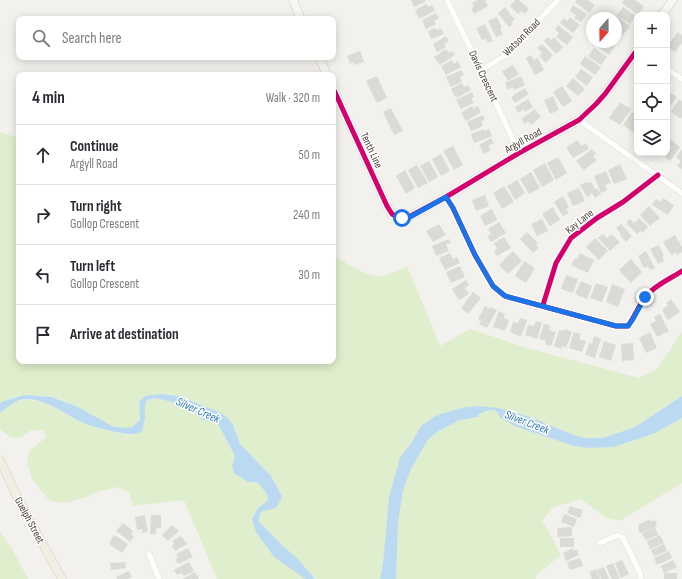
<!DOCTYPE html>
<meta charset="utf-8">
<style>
body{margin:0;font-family:"Sofia Sans Condensed",sans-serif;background:#f2f2f3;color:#2b2b33}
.controls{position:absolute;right:12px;top:12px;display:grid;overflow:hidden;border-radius:8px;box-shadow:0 2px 10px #0003}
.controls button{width:36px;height:36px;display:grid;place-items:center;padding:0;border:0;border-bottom:1px solid #e1e1e2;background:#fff;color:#2b2b33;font:20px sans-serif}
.compass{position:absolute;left:586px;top:12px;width:36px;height:36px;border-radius:50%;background:#fff;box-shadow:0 2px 10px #0003;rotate:200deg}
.stop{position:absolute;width:12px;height:12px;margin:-9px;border:3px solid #1a73e8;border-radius:50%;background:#fff}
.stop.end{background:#1a73e8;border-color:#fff;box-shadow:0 1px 4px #0008}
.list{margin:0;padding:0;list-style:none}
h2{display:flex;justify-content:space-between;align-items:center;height:52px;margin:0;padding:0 16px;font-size:17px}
h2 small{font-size:13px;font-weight:400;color:#7c7c81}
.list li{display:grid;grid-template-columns:26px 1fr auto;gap:12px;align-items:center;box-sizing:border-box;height:60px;padding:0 16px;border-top:1px solid #e1e1e2}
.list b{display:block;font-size:15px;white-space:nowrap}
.list p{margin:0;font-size:13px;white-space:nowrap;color:#7c7c81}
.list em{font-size:13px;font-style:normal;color:#7c7c81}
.icon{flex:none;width:22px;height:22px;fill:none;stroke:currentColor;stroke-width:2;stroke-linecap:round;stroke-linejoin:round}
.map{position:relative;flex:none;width:682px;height:579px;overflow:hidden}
.search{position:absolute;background:#fff;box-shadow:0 2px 10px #0003;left:16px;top:16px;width:320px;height:44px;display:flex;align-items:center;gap:10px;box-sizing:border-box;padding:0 14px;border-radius:8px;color:#7c7c81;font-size:15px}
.panel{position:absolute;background:#fff;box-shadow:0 2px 10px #0003;left:16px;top:72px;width:320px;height:292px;border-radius:8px}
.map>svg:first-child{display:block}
.green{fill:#dfeecc}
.water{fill:#bbdaf2}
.building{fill:#dcdad5}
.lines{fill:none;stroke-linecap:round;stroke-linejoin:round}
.street-casing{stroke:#d0cfca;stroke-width:6}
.secondary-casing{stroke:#d2cec3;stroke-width:9}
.primary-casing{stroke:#d5ceb9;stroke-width:9}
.street{stroke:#fdfdfc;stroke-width:5.5}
.secondary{stroke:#f7f6f0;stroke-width:8}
.primary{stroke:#f2eee4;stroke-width:8}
.cycleway-casing{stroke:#fff;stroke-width:8}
.cycleway{stroke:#d6006c;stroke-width:5}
.route{stroke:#1a73e8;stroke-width:5}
.labels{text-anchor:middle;stroke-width:3;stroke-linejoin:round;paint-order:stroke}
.street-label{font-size:11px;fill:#4a4337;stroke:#fff}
.water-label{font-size:12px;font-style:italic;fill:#2a79bb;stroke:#fff}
</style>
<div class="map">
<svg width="682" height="579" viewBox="0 0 682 579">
<rect width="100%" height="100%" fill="#f2f1ed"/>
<g class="green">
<path d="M 0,132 L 19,138 L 19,361 L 333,361 L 333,255 C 345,262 367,278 381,276 C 387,276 401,269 407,266 L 440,346 L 470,329 L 527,348 L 639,378 L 657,369 L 682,332 L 682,396 L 635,427 L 603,438 L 585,438 L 574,435 L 530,417 L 477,406 L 466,407 L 440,414 L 434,417 L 421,426 L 410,445 L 400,457 L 389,497 L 383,563 L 380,579 L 315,579 L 298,559 L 283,546 L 259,522 C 260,510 265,510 275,508 L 281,499 L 282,496 L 271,476 L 240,444 L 233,425 L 188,399 L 177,395 L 161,394 L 139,403 C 139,408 141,416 139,421 C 129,441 92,415 79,408 C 71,404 62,400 54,397 C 50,396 45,397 42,396 C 26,395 14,396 0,403 Z"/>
<path d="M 153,398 L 186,405 L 203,420 L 218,424 L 235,456 L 232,466 L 248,482 L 258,482 L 268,496 L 267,501 L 258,508 L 252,519 L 305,579 L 217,579 L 184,500 L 133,506 L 129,492 L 118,487 L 100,491 L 87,497 L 69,502 L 54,502 L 47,498 L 32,479 L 27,462 L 30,450 L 43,440 L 46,435 L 42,430 L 31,430 L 21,438 L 11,438 L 0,429 L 0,413 L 14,402 L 26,399 L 46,403 L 79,421 L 100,429 L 127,435 L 135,435 L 145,418 L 145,404 L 147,400 Z"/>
<path d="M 496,410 L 514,426 L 574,446 L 589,448 L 614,447 L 655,433 L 682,418 L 682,483 L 620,521 L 606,518 L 581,499 L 554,507 L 542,520 L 561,555 L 535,576 L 536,579 L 396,579 L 398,524 L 403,491 L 411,469 L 427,441 L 437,432 L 460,420 L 478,417 L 478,415 L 485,411 Z"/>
<path d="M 0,532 L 13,551 L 28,579 L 0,579 Z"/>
</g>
<g class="water">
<path d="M 161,394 L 179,396 L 221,413 L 228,418 L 233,425 L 240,444 L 271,476 L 282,496 C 281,500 278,506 275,508 C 265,512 260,507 259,522 L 283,546 L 298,559 L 315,579 L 305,579 L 304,578 L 274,557 L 256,532 L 252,519 L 258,508 L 267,501 L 268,496 L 258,482 L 248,482 L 234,473 L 232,466 L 235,456 L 218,424 L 203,420 L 186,405 L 154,398 L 147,400 L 145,404 L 145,418 L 142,432 C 132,436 125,434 115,432 C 102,429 89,426 77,420 C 61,411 46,400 27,399 C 16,399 8,407 0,413 L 0,403 L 4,401 L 24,395 L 52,397 L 78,407 L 112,426 L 123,428 L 133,427 L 140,419 L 139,402 L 145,396 Z"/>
<path d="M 682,396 L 682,418 L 655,433 L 614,447 L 589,448 L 574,446 L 514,426 L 499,416 L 496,410 L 485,411 L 478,415 L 478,417 L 460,420 L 437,432 L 427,441 L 411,469 L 403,491 L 398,524 L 396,579 L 380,579 L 383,563 L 389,497 L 400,457 L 410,445 L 421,426 L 434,417 L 440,414 L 466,407 L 477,406 L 498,408 L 530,417 L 574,435 L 585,438 L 603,438 L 635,427 Z"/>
</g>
<g class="building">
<path d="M 411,0 L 425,0 L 425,2 L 414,7 Z"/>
<path d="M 478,0 L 485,0 L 488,6 L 474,14 L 471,8 L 474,7 L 472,3 Z"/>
<path d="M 515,0 L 519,0 L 529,9 L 525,14 L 521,11 L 518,14 L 510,6 Z"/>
<path d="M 577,0 L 588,0 L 595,5 L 589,13 L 575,2 Z"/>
<path d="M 624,0 L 635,0 L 644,6 L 638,15 L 622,3 Z"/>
<path d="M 427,4 L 428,7 L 432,5 L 435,11 L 419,19 L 415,10 Z"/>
<path d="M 573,5 L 587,14 L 581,22 L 574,18 L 576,15 L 570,11 Z"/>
<path d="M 505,7 L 515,20 L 511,22 L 513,24 L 509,27 L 498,13 Z"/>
<path d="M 623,7 L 636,16 L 630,24 L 617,15 Z"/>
<path d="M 436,13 L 439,18 L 434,21 L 436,24 L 426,29 L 422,20 Z"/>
<path d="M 615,15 L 630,26 L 623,35 L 616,30 L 616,18 L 613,18 Z"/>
<path d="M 497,17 L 502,27 L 500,28 L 503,35 L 496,37 L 488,21 Z"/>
<path d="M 570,17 L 580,25 L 573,33 L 560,23 L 564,18 L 567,21 Z"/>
<path d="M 485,24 L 493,41 L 488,43 L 486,39 L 482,40 L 476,28 Z"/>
<path d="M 558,25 L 573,37 L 567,45 L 556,37 L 559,33 L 555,30 Z"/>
<path d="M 435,28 L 437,30 L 441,28 L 444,34 L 431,39 L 428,31 Z"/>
<path d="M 678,32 L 682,35 L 682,43 L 675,52 L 667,46 Z"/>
<path d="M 446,36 L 449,41 L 444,44 L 446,47 L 437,52 L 433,44 Z"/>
<path d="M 548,37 L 551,40 L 554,37 L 563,47 L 556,54 L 544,41 Z"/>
<path d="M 595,42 L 609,42 L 615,46 L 609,55 L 593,44 Z"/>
<path d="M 542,44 L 553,55 L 546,63 L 539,56 L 542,53 L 537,48 Z"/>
<path d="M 594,48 L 607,57 L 601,65 L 588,56 Z"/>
<path d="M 446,49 L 449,53 L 452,51 L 455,55 L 440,65 L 434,57 Z"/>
<path d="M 360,51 L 364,62 L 354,65 L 353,62 L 350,64 L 347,56 Z"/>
<path d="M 531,55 L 534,60 L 538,58 L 544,70 L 535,75 L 526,58 Z"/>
<path d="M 585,56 L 601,67 L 595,75 L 580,64 Z"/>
<path d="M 452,60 L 454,64 L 458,61 L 461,67 L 446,75 L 441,66 Z"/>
<path d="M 513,65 L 519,74 L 508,81 L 502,71 Z"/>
<path d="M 581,69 L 593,77 L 587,86 L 575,77 Z"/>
<path d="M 461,70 L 464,75 L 460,77 L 462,82 L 451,87 L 446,77 Z"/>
<path d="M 377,76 L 387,98 L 377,103 L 366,81 Z"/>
<path d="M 521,76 L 525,85 L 514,90 L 513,87 L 508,90 L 505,83 Z"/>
<path d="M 573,78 L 585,89 L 578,96 L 566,86 Z"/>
<path d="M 462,83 L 464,87 L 468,85 L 471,90 L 457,98 L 456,96 L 455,97 L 451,89 Z"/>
<path d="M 562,86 L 572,101 L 563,107 L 553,92 Z"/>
<path d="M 525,88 L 529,94 L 515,103 L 511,97 Z"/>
<path d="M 472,92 L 474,97 L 471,98 L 474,103 L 461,109 L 456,100 Z"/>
<path d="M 671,93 L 677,97 L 667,110 L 667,95 L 669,96 Z"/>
<path d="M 553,96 L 559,110 L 550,114 L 544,100 Z"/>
<path d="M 528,99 L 533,107 L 525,112 L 524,109 L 518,113 L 515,107 Z"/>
<path d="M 679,99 L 682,101 L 682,117 L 681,119 L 671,112 Z"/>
<path d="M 620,102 L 631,109 L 620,125 L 609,118 Z"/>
<path d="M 472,106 L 473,108 L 478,106 L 481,112 L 466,121 L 461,113 Z"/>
<path d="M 391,108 L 403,131 L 394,135 L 383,112 Z"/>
<path d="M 535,109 L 541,117 L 531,125 L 528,121 L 525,124 L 521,119 Z"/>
<path d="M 632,112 L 637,116 L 637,128 L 634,133 L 623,125 Z"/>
<path d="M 483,115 L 485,120 L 481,121 L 483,126 L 471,131 L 467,122 Z"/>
<path d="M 484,129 L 485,131 L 489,129 L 492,136 L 474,143 L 471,134 Z"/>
<path d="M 491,138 L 494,143 L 488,146 L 491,150 L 484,154 L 479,145 Z"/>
<path d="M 670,139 L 680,147 L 670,161 L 665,157 L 667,154 L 667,143 Z"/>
<path d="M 578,140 L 581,146 L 586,143 L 589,149 L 573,158 L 566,147 Z"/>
<path d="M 453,146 L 463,165 L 454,170 L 443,151 Z"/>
<path d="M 592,149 L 596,154 L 593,156 L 597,160 L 584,170 L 576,161 Z"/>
<path d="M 682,149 L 682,169 L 677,166 L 681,161 L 676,157 Z"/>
<path d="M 441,154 L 450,171 L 441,176 L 432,159 Z"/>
<path d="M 558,157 L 567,173 L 556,180 L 547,163 Z"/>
<path d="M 429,161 L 438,177 L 429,182 L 420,166 Z"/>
<path d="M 545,163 L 554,180 L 542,187 L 533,170 Z"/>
<path d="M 620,164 L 627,179 L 614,184 L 608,170 Z"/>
<path d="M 417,165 L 428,183 L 418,188 L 408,170 Z"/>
<path d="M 405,170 L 415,188 L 406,194 L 396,176 Z"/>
<path d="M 606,171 L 611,183 L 605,185 L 607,190 L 601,193 L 594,176 Z"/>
<path d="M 531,172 L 540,188 L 529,194 L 520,179 Z"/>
<path d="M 517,180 L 525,193 L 515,200 L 507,186 Z"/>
<path d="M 587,182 L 588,183 L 591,182 L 595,189 L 597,188 L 601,194 L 595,198 L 592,193 L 587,197 L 580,185 Z"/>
<path d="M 504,186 L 514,202 L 502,209 L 493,193 Z"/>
<path d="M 579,188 L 585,201 L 573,206 L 567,193 Z"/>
<path d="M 485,195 L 489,206 L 476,211 L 472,200 Z"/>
<path d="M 563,196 L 569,207 L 566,209 L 569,213 L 563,216 L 554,202 Z"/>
<path d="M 663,198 L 674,205 L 668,215 L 652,205 L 656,199 L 661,202 Z"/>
<path d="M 649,206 L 660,218 L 650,226 L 640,215 Z"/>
<path d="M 553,207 L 560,220 L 550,226 L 542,214 Z"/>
<path d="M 492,209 L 497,220 L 485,226 L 480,216 Z"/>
<path d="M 639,218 L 648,227 L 642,233 L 641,231 L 637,234 L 626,223 L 630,219 L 634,223 Z"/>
<path d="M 542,219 L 548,231 L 537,236 L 531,224 Z"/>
<path d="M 499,222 L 506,233 L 491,242 L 487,236 L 491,234 L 488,229 Z"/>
<path d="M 439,224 L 446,235 L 433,242 L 426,231 Z"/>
<path d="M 621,224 L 632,236 L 626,242 L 620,235 L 621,234 L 616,228 Z"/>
<path d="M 527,232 L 538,243 L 536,245 L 539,248 L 533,253 L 520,239 Z"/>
<path d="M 603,234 L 607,238 L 611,234 L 620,242 L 610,251 L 598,238 Z"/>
<path d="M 675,235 L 682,247 L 682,252 L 677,255 L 676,252 L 671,255 L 663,242 Z"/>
<path d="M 504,237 L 511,248 L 497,256 L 494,251 L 497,249 L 494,243 Z"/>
<path d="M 595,238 L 608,251 L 599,260 L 586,247 Z"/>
<path d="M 449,239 L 451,243 L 446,244 L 449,251 L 436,256 L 432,246 Z"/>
<path d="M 659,245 L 664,256 L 662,257 L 664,261 L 658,264 L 650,249 Z"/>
<path d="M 513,251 L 522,261 L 508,274 L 499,265 Z"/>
<path d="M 646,251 L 655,268 L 650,270 L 648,266 L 644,268 L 638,256 Z"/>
<path d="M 450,253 L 453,259 L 457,257 L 460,263 L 445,270 L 439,258 Z"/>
<path d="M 580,253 L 594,260 L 588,273 L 571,265 L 575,258 L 577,259 Z"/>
<path d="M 631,259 L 642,272 L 631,283 L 619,270 Z"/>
<path d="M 524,261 L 535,268 L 526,283 L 515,276 Z"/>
<path d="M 460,266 L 465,277 L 451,283 L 446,272 Z"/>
<path d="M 566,275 L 578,279 L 573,293 L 561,289 Z"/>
<path d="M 466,280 L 469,285 L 465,288 L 469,294 L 459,300 L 452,289 Z"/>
<path d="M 581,281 L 592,286 L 587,299 L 575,294 Z"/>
<path d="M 596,283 L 608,287 L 602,302 L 590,298 Z"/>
<path d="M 612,284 L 625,289 L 618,307 L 606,302 Z"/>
<path d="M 473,292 L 481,298 L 468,314 L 461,308 Z"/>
<path d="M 671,299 L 680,312 L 668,320 L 662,310 L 668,305 L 666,303 Z"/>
<path d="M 485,306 L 490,309 L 491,307 L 497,310 L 487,328 L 479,324 L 481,321 L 478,319 Z"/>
<path d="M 499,311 L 505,314 L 504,318 L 509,320 L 505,331 L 493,327 Z"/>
<path d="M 660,314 L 669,331 L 657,337 L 650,324 L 656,321 L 654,317 Z"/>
<path d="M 520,318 L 527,320 L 521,337 L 510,332 L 513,322 L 518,323 Z"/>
<path d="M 536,321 L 542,323 L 537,339 L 525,335 L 528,325 L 534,326 Z"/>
<path d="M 544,324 L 550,325 L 549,330 L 556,332 L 551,346 L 545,344 L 546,341 L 539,339 Z"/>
<path d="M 565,329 L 572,332 L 566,348 L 562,346 L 561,349 L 554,346 L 559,330 L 564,331 Z"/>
<path d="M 574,332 L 581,334 L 579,339 L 586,341 L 582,352 L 569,348 Z"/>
<path d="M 650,332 L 657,348 L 646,353 L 639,338 Z"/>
<path d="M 594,336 L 601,339 L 595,358 L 585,355 L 589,343 L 592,344 Z"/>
<path d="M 604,341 L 616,345 L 611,361 L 599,357 Z"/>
<path d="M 633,343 L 634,360 L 622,361 L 621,344 Z"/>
<path d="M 570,506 L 583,510 L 580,518 L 567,513 Z"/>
<path d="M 564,514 L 577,519 L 574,527 L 561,522 Z"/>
<path d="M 145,515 L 148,532 L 142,533 L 142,529 L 137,530 L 135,517 Z"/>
<path d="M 151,515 L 161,515 L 161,528 L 156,528 L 156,534 L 150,534 Z"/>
<path d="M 650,519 L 651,522 L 655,520 L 657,526 L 640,533 L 638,528 L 639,527 L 638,525 Z"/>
<path d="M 123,523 L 133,531 L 131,534 L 134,537 L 130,542 L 116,531 Z"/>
<path d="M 172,525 L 179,531 L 168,541 L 162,535 Z"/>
<path d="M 572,527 L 572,536 L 558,537 L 557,528 Z"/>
<path d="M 655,527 L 658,535 L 646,540 L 642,533 Z"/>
<path d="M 114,535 L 128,544 L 122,553 L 109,544 Z"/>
<path d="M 660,535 L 664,543 L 650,549 L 647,541 Z"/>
<path d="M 181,536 L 187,544 L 175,551 L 172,546 L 174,544 L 172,541 Z"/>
<rect x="560" y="538" width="14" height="9"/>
<path d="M 664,544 L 667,551 L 654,556 L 651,550 Z"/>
<path d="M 188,548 L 193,557 L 178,564 L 175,559 L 178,558 L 176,554 Z"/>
<path d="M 573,548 L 574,551 L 577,549 L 579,555 L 566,561 L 563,553 Z"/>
<path d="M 669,551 L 672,558 L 657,565 L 654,558 Z"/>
<path d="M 580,558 L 583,566 L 570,570 L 567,562 Z"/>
<path d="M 622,560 L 629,574 L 621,578 L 615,563 Z"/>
<path d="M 673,560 L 677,567 L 664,573 L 661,566 Z"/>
<path d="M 125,562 L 126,568 L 111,570 L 110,563 Z"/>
<path d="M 189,562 L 194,571 L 184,576 L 182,573 L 177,575 L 174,570 Z"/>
<path d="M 613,563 L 620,579 L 612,579 L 606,566 Z"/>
<path d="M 604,567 L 609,579 L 601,579 L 597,570 Z"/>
<path d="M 596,569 L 600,579 L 592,579 L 589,572 Z"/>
<path d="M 129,571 L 132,577 L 127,579 L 117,579 L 116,577 Z"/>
<path d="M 195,572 L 199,579 L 182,579 Z"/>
<rect x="664" y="573" width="13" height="6"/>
</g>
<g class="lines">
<defs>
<g id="street">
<path d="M 447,0 L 481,70 L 519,153"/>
<path d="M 667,69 L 682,79"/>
<path d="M 481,70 L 503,57 L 558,0"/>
<path d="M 579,120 L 682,193"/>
<path d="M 446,197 L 453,208 L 475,255 L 493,286 L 505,296 L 616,326 L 628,326 C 635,316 639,305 646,296 C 655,285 670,279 682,271"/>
<path d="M 543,305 L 556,263 L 571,238 L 597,218 L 623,202 L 658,175"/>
<path d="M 600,543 L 618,535 L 623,538 L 640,573 L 641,579"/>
<path d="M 149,554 L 159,579"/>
</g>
<g id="secondary">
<path d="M 293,0 L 301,19"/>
<path d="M 662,15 L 673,0"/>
<path d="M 319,57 L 327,75"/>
<path d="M 333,88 L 387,206 L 392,214 L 397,217 L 405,219 L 446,197 L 519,153 L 579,120 L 596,104 L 605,94 L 637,50"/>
</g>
<path id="primary" d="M 0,460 L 18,499 L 62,579"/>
</defs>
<use href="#street" class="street-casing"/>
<use href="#secondary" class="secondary-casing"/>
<use href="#primary" class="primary-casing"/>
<use href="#street" class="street"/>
<use href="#secondary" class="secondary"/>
<use href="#primary" class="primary"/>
<defs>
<g id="cycleway">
<path d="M 333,88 L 387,206 L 392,214 L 397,217 L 405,219 L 446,197 L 519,153 L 579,120 L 596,104 L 605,94 L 637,50"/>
<path d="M 446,197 L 453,208 L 475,255 L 493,286 L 505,296 L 616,326 L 628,326 C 635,316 639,305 646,296 C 655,285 670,279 682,271"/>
<path d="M 543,305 L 556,263 L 571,238 L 597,218 L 623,202 L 658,175"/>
</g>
</defs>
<use href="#cycleway" class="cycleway-casing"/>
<use href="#cycleway" class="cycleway"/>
</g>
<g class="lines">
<path class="route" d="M 402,218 L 406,219 L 410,217 L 446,197 L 453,208 L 475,255 L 493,286 L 505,296 L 616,326 L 628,326 L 633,319 L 645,297"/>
</g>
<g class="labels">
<g class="street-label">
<text transform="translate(521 37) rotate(-45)" y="4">Watson Road</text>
<text transform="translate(484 76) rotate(65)" y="4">Davis Crescent</text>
<text transform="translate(523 140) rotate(-29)" y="4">Argyll Road</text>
<text transform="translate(372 150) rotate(65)" y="4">Tenth Line</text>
<text transform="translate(579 221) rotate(-39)" y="4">Kay Lane</text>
<text transform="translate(30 520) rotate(62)" y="4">Guelph Street</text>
</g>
<g class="water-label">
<text transform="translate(198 410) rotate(24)" y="4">Silver Creek</text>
<text transform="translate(527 422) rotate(21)" y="4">Silver Creek</text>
</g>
</g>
</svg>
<div class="controls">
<button>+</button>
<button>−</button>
<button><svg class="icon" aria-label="locate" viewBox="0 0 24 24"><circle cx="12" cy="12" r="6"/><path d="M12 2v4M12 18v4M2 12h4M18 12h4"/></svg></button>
<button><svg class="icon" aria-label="layers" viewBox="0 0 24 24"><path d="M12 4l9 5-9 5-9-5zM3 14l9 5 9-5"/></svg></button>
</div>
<svg class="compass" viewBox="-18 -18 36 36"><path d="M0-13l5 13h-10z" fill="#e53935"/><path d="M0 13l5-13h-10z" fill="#7c7c81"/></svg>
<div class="stop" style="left:402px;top:218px"></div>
<div class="stop end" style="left:645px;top:297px"></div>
<div class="search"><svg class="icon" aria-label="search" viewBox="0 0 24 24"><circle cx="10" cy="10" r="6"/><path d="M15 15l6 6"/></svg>Search here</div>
<section class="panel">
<h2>4 min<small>Walk · 320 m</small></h2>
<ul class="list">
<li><svg class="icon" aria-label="ahead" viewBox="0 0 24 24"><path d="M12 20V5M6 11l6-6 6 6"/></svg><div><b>Continue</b><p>Argyll Road</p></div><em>50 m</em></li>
<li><svg class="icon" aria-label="right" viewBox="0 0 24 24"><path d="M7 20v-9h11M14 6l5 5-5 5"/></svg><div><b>Turn right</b><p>Gollop Crescent</p></div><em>240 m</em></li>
<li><svg class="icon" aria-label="left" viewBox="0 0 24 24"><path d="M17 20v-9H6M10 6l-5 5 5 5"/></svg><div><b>Turn left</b><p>Gollop Crescent</p></div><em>30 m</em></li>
<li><svg class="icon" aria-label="arrive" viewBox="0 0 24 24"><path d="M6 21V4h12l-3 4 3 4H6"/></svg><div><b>Arrive at destination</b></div></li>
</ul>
</section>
</div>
